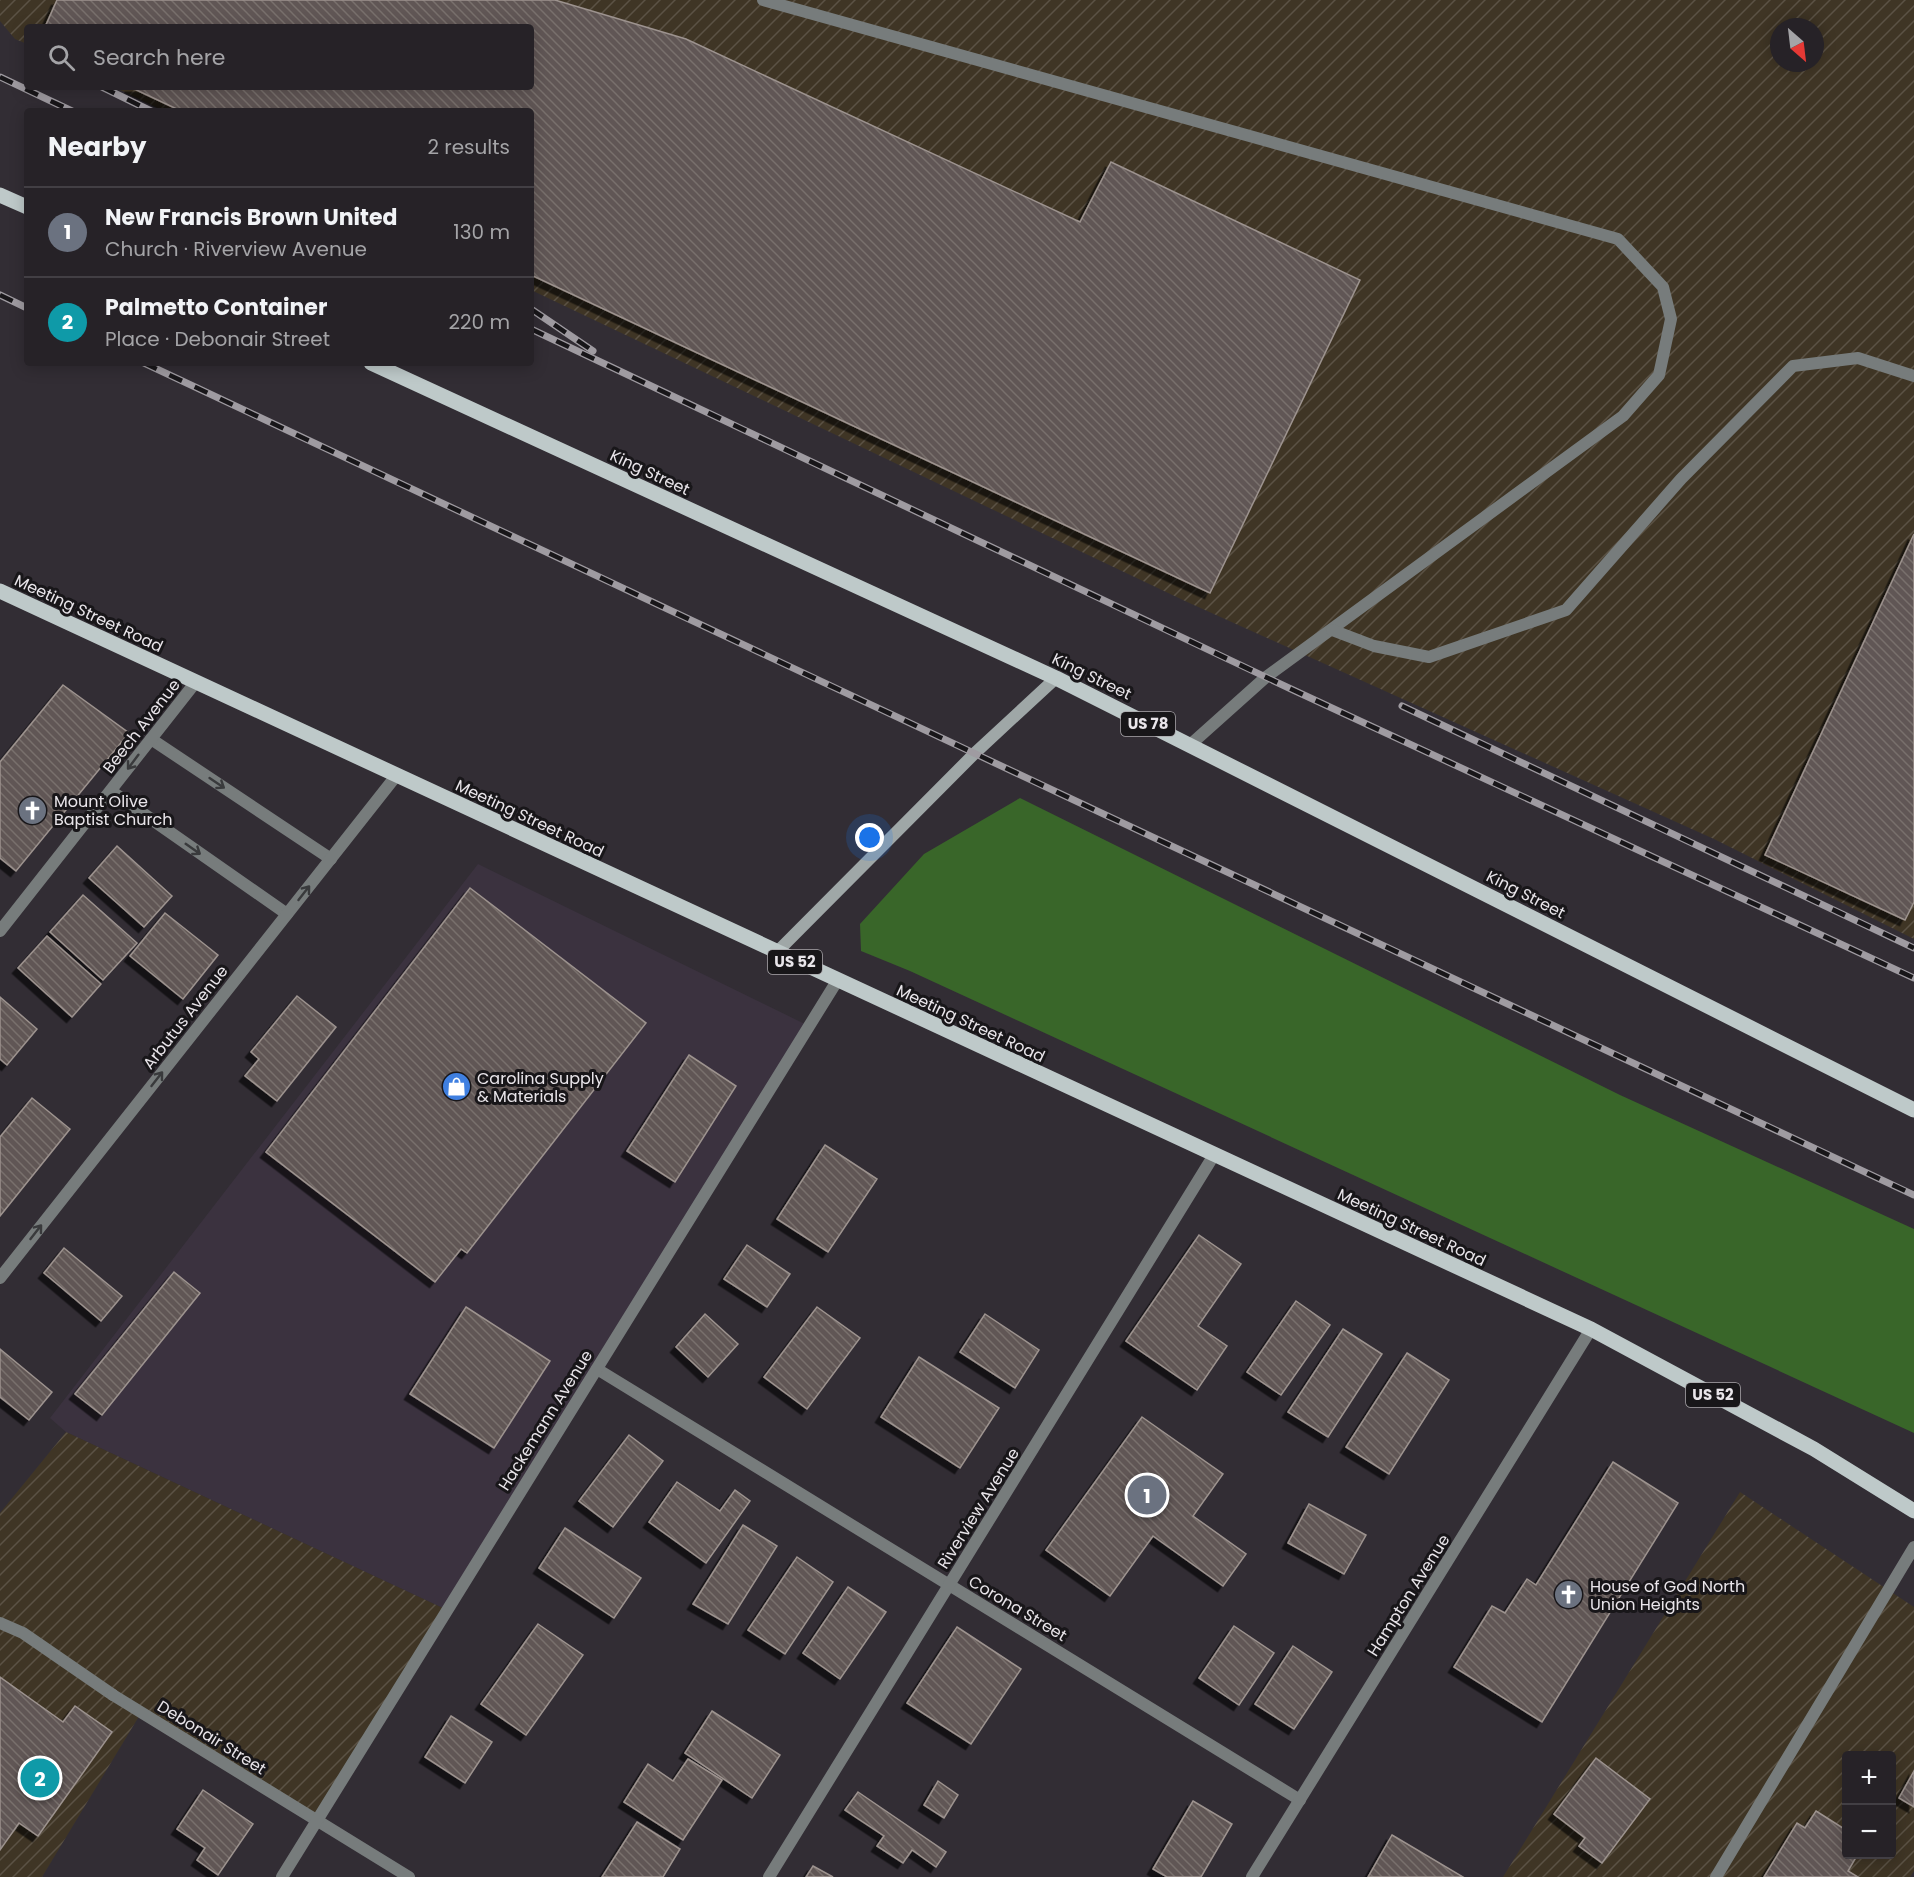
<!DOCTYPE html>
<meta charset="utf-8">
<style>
body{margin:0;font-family:Poppins,sans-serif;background:#322f33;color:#f1f3f6}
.controls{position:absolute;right:18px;bottom:18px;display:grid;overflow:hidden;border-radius:6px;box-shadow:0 3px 15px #0003}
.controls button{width:54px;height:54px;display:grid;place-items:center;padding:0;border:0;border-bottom:2px solid #423f44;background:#262227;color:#f1f3f6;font:30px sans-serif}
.compass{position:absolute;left:1770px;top:18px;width:54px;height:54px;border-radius:50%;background:#262227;box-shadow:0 3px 15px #0003;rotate:152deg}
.you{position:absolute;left:870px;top:838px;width:21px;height:21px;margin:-15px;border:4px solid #fff;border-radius:50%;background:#1a73e8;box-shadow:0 0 0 9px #1a73e833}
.badge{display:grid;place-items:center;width:39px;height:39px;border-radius:50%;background:#1a73e8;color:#fff;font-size:20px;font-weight:700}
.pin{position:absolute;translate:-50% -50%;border:3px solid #fff;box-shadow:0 2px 6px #0006}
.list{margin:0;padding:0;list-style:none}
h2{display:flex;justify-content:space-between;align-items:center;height:78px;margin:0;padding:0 24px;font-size:26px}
h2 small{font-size:20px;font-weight:400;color:#a4a4a7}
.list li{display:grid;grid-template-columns:39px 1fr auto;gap:18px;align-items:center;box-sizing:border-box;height:90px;padding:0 24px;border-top:2px solid #423f44}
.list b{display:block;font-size:22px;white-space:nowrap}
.list p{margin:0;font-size:20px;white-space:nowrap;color:#a4a4a7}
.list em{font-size:20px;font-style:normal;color:#a4a4a7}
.icon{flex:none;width:33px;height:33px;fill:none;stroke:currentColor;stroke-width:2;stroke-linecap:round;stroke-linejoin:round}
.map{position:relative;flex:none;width:1914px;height:1877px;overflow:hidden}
.search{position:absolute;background:#262227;box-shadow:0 3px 15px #0003;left:24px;top:24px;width:510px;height:66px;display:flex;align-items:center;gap:15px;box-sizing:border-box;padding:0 21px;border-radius:6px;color:#a4a4a7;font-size:22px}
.panel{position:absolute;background:#262227;box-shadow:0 3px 15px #0003;left:24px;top:108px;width:510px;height:258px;border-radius:6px}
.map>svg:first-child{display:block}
.built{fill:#3b323f}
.industrial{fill:url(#industrial-furrows);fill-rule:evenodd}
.green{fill:#396629}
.building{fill:url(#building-back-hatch);stroke:#9d938f;stroke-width:1.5;filter:url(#shadow)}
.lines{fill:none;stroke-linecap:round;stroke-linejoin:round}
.lane{stroke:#777c7c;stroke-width:12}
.street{stroke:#777c7c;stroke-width:12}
.secondary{stroke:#9fa7a7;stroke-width:12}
.primary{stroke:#bec9c9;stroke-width:15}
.rail-casing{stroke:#9f9ba1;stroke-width:7}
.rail{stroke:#181619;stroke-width:4.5;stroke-dasharray:14;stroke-linecap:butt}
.oneway{stroke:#393a3c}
.labels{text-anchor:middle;stroke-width:6;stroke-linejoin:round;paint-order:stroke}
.shield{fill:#181619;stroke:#aaa7ab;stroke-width:1.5}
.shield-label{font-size:15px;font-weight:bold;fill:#e9e5ea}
.street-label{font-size:16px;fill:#e9e5ea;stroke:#181619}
.poi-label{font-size:16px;fill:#e9e5ea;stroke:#181619;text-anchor:start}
</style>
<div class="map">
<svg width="1914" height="1877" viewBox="0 0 1914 1877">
<defs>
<pattern id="industrial-furrows" width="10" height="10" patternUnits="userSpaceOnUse" patternTransform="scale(1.5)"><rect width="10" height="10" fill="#3f3525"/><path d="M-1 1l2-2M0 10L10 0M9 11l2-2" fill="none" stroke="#5b5245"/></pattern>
<pattern id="building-back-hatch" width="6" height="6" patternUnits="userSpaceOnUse" patternTransform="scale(1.5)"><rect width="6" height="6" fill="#615754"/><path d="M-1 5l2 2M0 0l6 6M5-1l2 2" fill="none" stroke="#786f6d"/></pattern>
<filter id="shadow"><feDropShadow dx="-5.5" dy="5.5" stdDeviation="0" flood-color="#0009"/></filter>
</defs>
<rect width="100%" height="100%" fill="#322d34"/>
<path class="built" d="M 478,864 L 809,1026 L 447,1610 L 66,1432 L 50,1418 Z"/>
<g class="industrial">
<path d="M 0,0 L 1914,0 L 1914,939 L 1714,839 L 1185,601 L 531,290 L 531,111 L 164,111 L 114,87 L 531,87 L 531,27 L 27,27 L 27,44 L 15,39 L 0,21 ZM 1779,27 L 1815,27 L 1815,63 L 1779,63 Z"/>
<path d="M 66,1432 L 447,1610 L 317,1820 L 141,1713 L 42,1877 L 0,1877 L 0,1513 Z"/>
<path d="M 1740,1492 L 1914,1607 L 1914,1871 L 1910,1877 L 1503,1877 ZM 1846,1756 L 1892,1756 L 1892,1854 L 1846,1854 Z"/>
</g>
<path class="green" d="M 1020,798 L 1620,1095 L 1914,1229 L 1914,1433 L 910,971 L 861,951 L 860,924 L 924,854 Z"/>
<g class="building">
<path d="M 57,0 L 555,0 L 686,39 L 1080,222 L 1111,162 L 1360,280 L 1210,593 L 531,275 L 531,111 L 181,111 L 130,87 L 531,87 L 531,27 L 45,27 Z"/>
<path d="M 1914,534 L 1914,902 L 1905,920 L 1765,855 Z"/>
<path d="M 63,685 L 129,733 L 16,871 L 0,858 L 0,762 Z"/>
<path d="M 117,846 L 172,896 L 144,927 L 89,878 Z"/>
<path d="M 470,888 L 646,1023 L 467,1253 L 461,1249 L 435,1282 L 266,1152 Z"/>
<path d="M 83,895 L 137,943 L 103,980 L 50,932 Z"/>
<path d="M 165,913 L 218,955 L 183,999 L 130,956 Z"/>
<path d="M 47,936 L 101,984 L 72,1017 L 18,968 Z"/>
<path d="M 297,996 L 336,1027 L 277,1101 L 245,1076 L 259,1059 L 251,1052 Z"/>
<path d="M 0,997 L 37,1029 L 7,1065 L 0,1059 Z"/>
<path d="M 689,1055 L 736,1086 L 675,1182 L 627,1151 Z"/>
<path d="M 32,1098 L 70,1129 L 0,1216 L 0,1137 Z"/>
<path d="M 825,1145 L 877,1179 L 828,1252 L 777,1219 Z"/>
<path d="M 1199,1235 L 1241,1264 L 1198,1326 L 1227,1346 L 1197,1390 L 1126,1341 Z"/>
<path d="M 747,1245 L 790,1274 L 767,1307 L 724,1279 Z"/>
<path d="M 64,1248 L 122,1296 L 101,1321 L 44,1273 Z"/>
<path d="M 174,1272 L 200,1293 L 102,1415 L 75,1394 Z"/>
<path d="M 1296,1301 L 1330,1325 L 1281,1395 L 1247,1372 Z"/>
<path d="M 466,1307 L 550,1361 L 494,1448 L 410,1394 Z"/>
<path d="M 817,1307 L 860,1338 L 807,1409 L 764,1377 Z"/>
<path d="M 705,1314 L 738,1344 L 708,1377 L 676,1347 Z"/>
<path d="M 985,1314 L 1039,1350 L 1015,1388 L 960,1352 Z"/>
<path d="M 1343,1329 L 1382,1354 L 1328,1437 L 1288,1412 Z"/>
<path d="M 0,1349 L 52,1392 L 29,1420 L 0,1397 Z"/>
<path d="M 1407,1353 L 1449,1380 L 1389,1474 L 1346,1447 Z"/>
<path d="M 919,1357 L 999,1408 L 960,1468 L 881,1417 Z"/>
<path d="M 1142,1417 L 1223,1474 L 1193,1516 L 1246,1554 L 1223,1586 L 1153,1536 L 1110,1596 L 1046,1550 Z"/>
<path d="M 629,1435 L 663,1461 L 613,1527 L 579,1501 Z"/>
<path d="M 1613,1462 L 1678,1503 L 1542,1722 L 1454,1667 L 1492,1606 L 1505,1613 L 1527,1579 L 1536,1585 Z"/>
<path d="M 677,1482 L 720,1511 L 735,1490 L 750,1501 L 706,1563 L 649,1522 Z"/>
<path d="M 1309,1504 L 1366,1535 L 1344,1574 L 1288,1543 Z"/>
<path d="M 743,1525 L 777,1546 L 728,1624 L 693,1604 Z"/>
<path d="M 565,1528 L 641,1578 L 614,1618 L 539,1568 Z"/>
<path d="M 797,1557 L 833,1582 L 785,1654 L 748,1630 Z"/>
<path d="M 848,1587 L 886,1612 L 840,1679 L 803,1653 Z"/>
<path d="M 538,1624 L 583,1655 L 526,1735 L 481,1704 Z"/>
<path d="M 1234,1626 L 1274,1653 L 1239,1705 L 1199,1678 Z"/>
<path d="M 957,1627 L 1021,1669 L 971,1744 L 907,1703 Z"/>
<path d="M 1293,1646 L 1332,1672 L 1294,1729 L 1255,1704 Z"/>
<path d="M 0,1677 L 63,1722 L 75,1706 L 112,1732 L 38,1836 L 19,1823 L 0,1850 Z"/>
<path d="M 712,1711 L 780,1755 L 752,1798 L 685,1753 Z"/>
<path d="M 451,1716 L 492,1742 L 465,1783 L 425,1757 Z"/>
<path d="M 1596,1758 L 1650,1799 L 1602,1863 L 1579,1846 L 1585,1838 L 1554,1814 Z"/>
<path d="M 688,1759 L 722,1780 L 683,1840 L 624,1802 L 648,1764 L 673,1781 Z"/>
<path d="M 1914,1771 L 1914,1807 L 1899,1798 Z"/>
<path d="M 938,1781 L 958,1795 L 944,1818 L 924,1805 Z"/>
<path d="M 203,1790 L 253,1824 L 218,1875 L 197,1860 L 205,1848 L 177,1829 Z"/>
<path d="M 858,1792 L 946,1852 L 936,1867 L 912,1850 L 903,1863 L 877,1846 L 884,1836 L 845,1810 Z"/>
<path d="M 1193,1801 L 1232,1824 L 1201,1877 L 1167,1877 L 1153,1869 Z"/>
<path d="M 1816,1811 L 1846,1830 L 1846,1854 L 1858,1854 L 1848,1871 L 1858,1877 L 1764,1877 L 1797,1823 L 1805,1828 Z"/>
<path d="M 637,1822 L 680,1849 L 663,1877 L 602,1877 Z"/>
<path d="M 1392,1835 L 1463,1877 L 1368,1877 Z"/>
<path d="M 813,1866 L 833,1877 L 806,1877 Z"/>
</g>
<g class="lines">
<g class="lane">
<path d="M 763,0 L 1618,239 L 1663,287 L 1671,319 L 1659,375 L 1623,416 L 1266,677 L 1190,745"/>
<path d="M 1332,630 L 1374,646 L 1429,657 L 1566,610 L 1681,479 L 1793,366 L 1858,358 L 1914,376"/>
<path d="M 151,739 L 331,859"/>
<path d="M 111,791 L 287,914"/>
<path d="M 0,1623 L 23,1633 L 113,1695"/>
<path d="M 1716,1877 L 1914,1547"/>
</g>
<g class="street">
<path d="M 0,931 L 195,683"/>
<path d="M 0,1278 L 396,776"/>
<path d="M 597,1369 L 1300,1800"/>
<path d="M 113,1695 L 409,1877"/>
<path d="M 282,1877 L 837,981"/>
<path d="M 769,1877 L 1214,1155"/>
<path d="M 1252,1877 L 1591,1329"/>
</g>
<path class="secondary" d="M 776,953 L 975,753 L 1056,678"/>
<g class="primary">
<path d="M 0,195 L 27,207"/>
<path d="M 371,363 L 1056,678 L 1914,1110"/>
<path d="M 0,591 L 1591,1329 L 1814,1449 L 1914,1511"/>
</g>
<defs>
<g id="rail">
<path d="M 0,77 L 72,111"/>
<path d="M 102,87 L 151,111"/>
<path d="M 0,295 L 27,308"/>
<path d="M 531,309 L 593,351"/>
<path d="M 531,329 L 1291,689 L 1914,978"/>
<path d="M 144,363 L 1914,1195"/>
<path d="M 1402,706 L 1914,948"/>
</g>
</defs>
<use href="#rail" class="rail-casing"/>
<use href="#rail" class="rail"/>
</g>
<defs><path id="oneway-shaft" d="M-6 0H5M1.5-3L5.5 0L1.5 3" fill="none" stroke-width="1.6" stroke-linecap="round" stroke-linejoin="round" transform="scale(1.5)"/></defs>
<g class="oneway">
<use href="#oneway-shaft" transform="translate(133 762) rotate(127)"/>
<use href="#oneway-shaft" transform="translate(217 783) rotate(34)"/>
<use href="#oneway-shaft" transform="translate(193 849) rotate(35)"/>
<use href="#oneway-shaft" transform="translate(304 893) rotate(-52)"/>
<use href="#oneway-shaft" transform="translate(157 1079) rotate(-52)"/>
<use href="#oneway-shaft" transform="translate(36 1232) rotate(-52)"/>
</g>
<defs>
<symbol id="church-disc" viewBox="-11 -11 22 22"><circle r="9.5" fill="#6b7280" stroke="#181619"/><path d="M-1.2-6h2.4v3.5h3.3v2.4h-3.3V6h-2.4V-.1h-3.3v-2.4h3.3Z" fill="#fff"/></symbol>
<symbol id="shop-disc" viewBox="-11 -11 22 22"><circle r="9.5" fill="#3f7fe0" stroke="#181619"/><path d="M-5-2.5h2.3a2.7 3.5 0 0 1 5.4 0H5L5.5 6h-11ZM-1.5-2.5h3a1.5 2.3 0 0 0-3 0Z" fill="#fff"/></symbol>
</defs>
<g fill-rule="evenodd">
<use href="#church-disc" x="16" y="794" width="33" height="33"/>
<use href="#shop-disc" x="440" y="1070" width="33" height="33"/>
<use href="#church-disc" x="1552" y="1578" width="33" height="33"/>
</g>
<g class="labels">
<g class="shield">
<rect x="1121" y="712" width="54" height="24" rx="4.5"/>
<rect x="768" y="950" width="54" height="24" rx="4.5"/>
<rect x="1686" y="1383" width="54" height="24" rx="4.5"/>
</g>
<g class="shield-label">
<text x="1148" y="729">US 78</text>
<text x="795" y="967">US 52</text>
<text x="1713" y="1400">US 52</text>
</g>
<g class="street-label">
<text transform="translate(650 472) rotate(25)" y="6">King Street</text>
<text transform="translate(89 613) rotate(25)" y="6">Meeting Street Road</text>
<text transform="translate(1092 676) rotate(26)" y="6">King Street</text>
<text transform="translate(141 726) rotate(-52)" y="6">Beech Avenue</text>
<text transform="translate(530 818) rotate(25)" y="6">Meeting Street Road</text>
<text transform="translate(1526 894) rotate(27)" y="6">King Street</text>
<text transform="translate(185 1017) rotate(-52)" y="6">Arbutus Avenue</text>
<text transform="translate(971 1023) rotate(25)" y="6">Meeting Street Road</text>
<text transform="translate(1412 1227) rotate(25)" y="6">Meeting Street Road</text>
<text transform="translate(545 1420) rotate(-58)" y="6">Hackemann Avenue</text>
<text transform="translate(978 1508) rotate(-58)" y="6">Riverview Avenue</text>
<text transform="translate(1408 1595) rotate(-58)" y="6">Hampton Avenue</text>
<text transform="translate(1018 1608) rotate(31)" y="6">Corona Street</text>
<text transform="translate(212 1737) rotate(32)" y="6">Debonair Street</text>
</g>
<g class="poi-label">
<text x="54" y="807">Mount Olive<tspan x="54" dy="18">Baptist Church</tspan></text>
<text x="477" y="1084">Carolina Supply<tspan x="477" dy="18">&amp; Materials</tspan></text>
<text x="1590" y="1592">House of God North<tspan x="1590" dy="18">Union Heights</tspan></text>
</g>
</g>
</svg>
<div class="controls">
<button>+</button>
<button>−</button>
</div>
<svg class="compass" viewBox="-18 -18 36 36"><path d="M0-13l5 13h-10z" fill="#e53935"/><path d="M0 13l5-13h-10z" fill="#a4a4a7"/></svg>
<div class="you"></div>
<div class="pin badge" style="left:1147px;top:1495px;background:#6b7280">1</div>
<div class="pin badge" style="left:40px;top:1778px;background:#0f9aa8">2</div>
<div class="search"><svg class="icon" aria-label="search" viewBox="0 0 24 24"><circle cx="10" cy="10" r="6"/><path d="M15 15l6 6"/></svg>Search here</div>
<section class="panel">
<h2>Nearby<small>2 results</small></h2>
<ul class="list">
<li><span class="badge" style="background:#6b7280">1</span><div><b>New Francis Brown United</b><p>Church · Riverview Avenue</p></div><em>130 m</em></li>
<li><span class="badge" style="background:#0f9aa8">2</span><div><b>Palmetto Container</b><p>Place · Debonair Street</p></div><em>220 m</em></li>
</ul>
</section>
</div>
